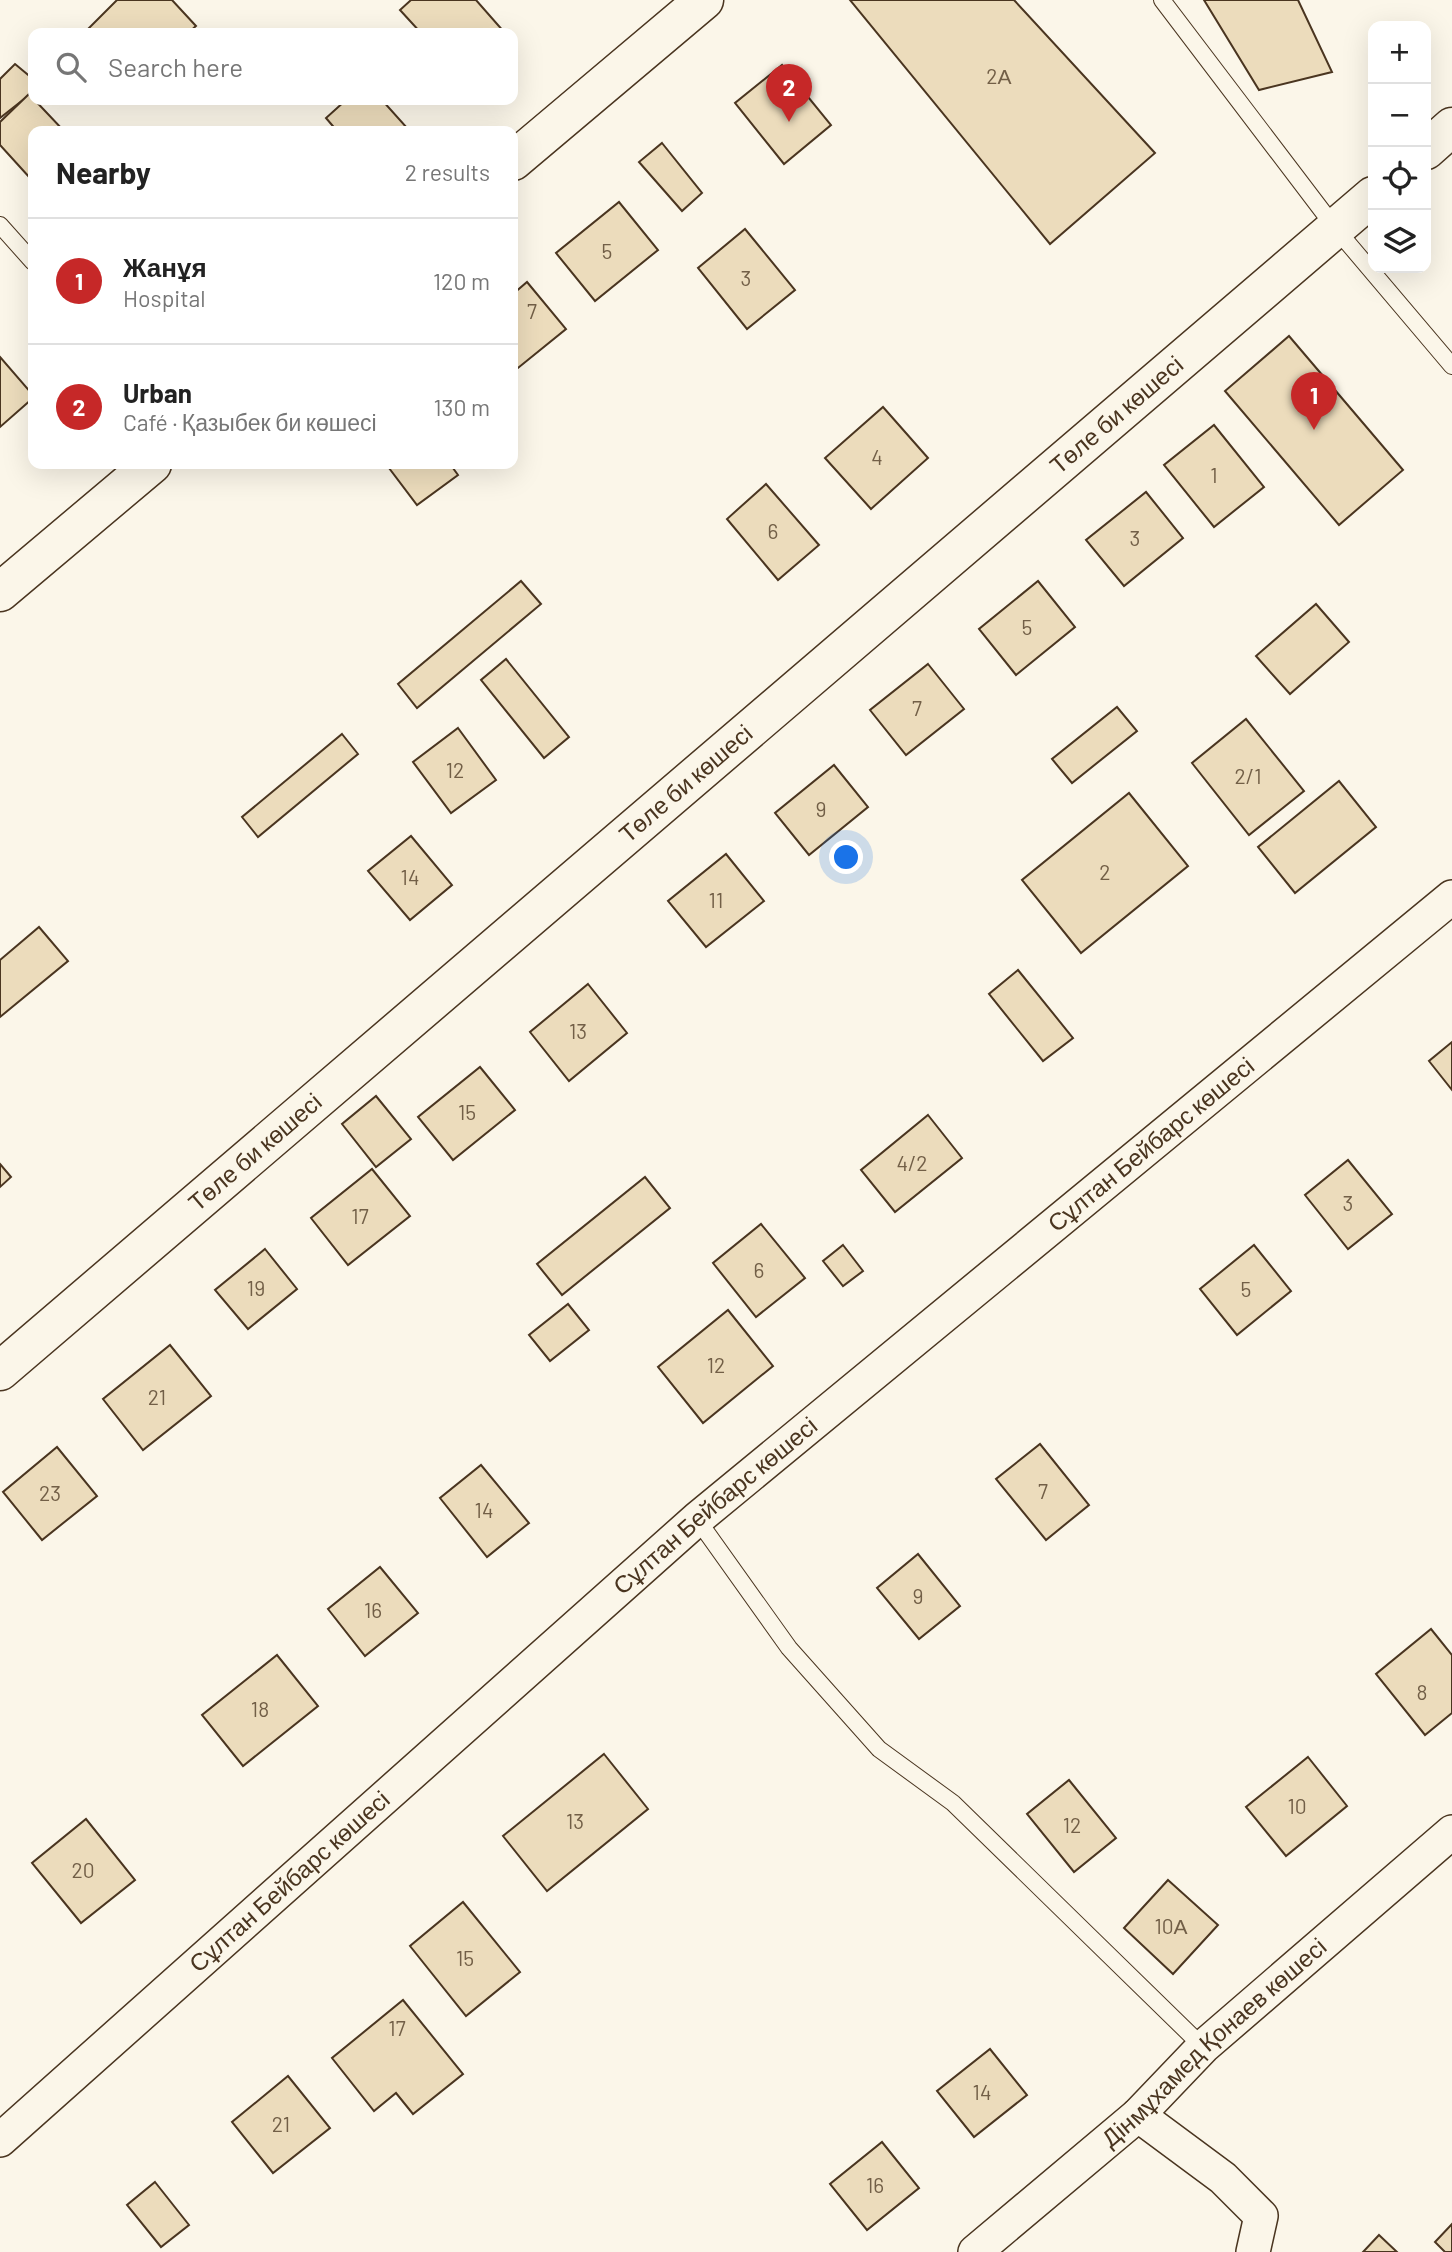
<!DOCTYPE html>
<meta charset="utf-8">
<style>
body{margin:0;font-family:Barlow,sans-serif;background:#f6f6f6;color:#222}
.controls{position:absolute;right:21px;top:21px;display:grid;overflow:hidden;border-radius:14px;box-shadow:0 7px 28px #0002}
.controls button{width:63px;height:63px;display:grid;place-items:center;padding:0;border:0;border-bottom:2px solid #e0e0e0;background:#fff;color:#222;font:35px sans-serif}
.you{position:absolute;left:847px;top:858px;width:24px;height:24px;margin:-18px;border:5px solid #fff;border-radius:50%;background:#1a73e8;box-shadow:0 0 0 10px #1a73e833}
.badge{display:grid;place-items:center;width:46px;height:46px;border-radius:50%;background:#c62828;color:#fff;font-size:23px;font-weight:700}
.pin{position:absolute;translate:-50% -58px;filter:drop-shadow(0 2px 4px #0008)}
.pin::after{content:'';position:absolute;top:37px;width:24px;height:21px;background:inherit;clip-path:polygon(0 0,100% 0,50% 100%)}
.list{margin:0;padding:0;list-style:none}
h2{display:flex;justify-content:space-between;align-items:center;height:91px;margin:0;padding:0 28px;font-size:30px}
h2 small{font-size:23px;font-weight:400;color:#767676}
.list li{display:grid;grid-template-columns:46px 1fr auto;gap:21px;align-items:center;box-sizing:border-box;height:126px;padding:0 28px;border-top:2px solid #e0e0e0}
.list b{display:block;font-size:26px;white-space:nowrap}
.list p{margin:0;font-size:23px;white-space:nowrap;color:#767676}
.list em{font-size:23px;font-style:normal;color:#767676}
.icon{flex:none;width:38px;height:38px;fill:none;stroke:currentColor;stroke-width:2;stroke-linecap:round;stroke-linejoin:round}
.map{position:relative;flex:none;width:1452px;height:2252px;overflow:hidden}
.search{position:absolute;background:#fff;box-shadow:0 7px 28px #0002;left:28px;top:28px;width:490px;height:77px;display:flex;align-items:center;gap:18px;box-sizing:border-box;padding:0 24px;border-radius:14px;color:#767676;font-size:26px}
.panel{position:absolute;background:#fff;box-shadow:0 7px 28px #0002;left:28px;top:126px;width:490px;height:343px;border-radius:14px}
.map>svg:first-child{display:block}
.building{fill:#ecdcbc;stroke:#4a3520;stroke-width:2}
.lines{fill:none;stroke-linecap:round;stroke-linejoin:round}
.service-casing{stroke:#4a3520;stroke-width:18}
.minor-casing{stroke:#4a3520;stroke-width:36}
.tertiary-casing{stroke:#4a3520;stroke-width:41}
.service{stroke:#fbf6e9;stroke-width:16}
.minor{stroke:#fbf6e9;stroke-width:33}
.tertiary{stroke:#fbf6e9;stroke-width:38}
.labels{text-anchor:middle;stroke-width:5;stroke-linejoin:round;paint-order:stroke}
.number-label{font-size:21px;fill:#725f47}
.street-label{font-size:24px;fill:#4a3520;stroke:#fbf6e9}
</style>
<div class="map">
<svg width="1452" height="2252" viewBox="0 0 1452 2252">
<rect width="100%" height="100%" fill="#fbf6e9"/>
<g class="building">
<path d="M 117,0 L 172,0 L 196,26 L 188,33 L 84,33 Z"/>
<path d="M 411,0 L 476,0 L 505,33 L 421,33 L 400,10 Z"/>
<path d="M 850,0 L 1014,0 L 1155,153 L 1050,244 Z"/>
<path d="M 1204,0 L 1298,0 L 1332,72 L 1259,90 Z"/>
<path d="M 15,64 L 33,79 L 33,92 L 0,118 L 0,79 Z"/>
<path d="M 782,65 L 831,125 L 784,164 L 735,103 Z"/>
<path d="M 29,94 L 64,131 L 33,131 L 33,175 L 30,178 L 0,145 L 0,122 Z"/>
<path d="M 346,100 L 382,100 L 408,129 L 405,131 L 337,131 L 326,118 Z"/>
<path d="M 662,143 L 702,193 L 682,211 L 639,162 Z"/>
<path d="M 619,202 L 658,250 L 595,301 L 556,253 Z"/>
<path d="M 745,229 L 795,290 L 747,329 L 698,268 Z"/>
<path d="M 527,282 L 566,329 L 513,372 L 513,294 Z"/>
<path d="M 1289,336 L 1403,470 L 1339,525 L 1225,391 Z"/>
<path d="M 0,357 L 33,395 L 33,398 L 0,427 Z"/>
<path d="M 883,407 L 928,458 L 871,509 L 825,458 Z"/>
<path d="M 1214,425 L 1264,487 L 1214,527 L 1164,465 Z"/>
<path d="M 386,464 L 450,464 L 458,475 L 417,505 Z"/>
<path d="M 766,484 L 819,545 L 778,580 L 727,519 Z"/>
<path d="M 1146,492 L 1183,538 L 1124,586 L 1086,540 Z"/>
<path d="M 521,581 L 541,604 L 417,708 L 398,684 Z"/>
<path d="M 1038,581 L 1075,627 L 1016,675 L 979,629 Z"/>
<path d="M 1316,604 L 1349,642 L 1290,694 L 1256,656 Z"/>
<path d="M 506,659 L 569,737 L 544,758 L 481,680 Z"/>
<path d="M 928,664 L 964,709 L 906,755 L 870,710 Z"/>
<path d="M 1117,707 L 1137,731 L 1072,783 L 1052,759 Z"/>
<path d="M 1246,719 L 1304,791 L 1249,835 L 1192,763 Z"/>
<path d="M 458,728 L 496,780 L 451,813 L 413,762 Z"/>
<path d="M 342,734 L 358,754 L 258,837 L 242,817 Z"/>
<path d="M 834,765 L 868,807 L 809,855 L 775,813 Z"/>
<path d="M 1339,781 L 1376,827 L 1295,893 L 1258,847 Z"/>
<path d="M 1129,793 L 1188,866 L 1081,953 L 1022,880 Z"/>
<path d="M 411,836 L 452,885 L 410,920 L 368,871 Z"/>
<path d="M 726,854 L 764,901 L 706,947 L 668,901 Z"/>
<path d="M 39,927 L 68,961 L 0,1017 L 0,960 Z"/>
<path d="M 1018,970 L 1073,1038 L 1043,1061 L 989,994 Z"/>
<path d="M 588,984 L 627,1033 L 569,1081 L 530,1032 Z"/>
<path d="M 1452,1042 L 1452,1090 L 1429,1061 Z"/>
<path d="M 480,1067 L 515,1110 L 453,1160 L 418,1117 Z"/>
<path d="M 376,1096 L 411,1139 L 376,1167 L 342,1124 Z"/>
<path d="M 928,1115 L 962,1158 L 895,1212 L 861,1170 Z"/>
<path d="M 1348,1160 L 1392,1214 L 1348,1249 L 1305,1195 Z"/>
<path d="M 0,1164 L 11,1177 L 0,1187 Z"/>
<path d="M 372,1169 L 410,1216 L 348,1265 L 311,1218 Z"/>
<path d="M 645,1177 L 670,1208 L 562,1295 L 537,1264 Z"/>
<path d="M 761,1224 L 805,1278 L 756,1317 L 713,1263 Z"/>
<path d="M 843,1245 L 863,1271 L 843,1286 L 823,1261 Z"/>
<path d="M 1254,1245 L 1291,1291 L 1237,1335 L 1200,1289 Z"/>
<path d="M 265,1249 L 297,1289 L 248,1329 L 215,1290 Z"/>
<path d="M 568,1304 L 589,1330 L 550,1361 L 529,1335 Z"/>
<path d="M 728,1310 L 773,1366 L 703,1423 L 658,1367 Z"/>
<path d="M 170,1345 L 211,1396 L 143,1450 L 103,1399 Z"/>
<path d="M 1040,1444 L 1089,1505 L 1046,1540 L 996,1479 Z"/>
<path d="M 57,1447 L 97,1496 L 42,1540 L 3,1492 Z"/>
<path d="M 481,1465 L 529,1523 L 487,1557 L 440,1498 Z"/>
<path d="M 918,1554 L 960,1606 L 919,1639 L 877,1588 Z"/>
<path d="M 380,1567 L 418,1613 L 365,1656 L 328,1609 Z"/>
<path d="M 1431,1629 L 1452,1655 L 1452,1713 L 1425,1735 L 1376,1674 Z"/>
<path d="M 277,1655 L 318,1706 L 243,1766 L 202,1715 Z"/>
<path d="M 604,1754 L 648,1809 L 547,1891 L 503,1836 Z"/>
<path d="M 1308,1757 L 1347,1806 L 1286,1856 L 1246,1807 Z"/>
<path d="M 1069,1780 L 1116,1838 L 1074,1872 L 1027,1814 Z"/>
<path d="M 86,1819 L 135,1880 L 81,1923 L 32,1863 Z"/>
<path d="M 1168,1880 L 1218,1925 L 1173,1974 L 1124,1928 Z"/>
<path d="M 463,1902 L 520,1972 L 466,2016 L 410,1946 Z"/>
<path d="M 403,2000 L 463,2074 L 413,2114 L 396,2093 L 374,2111 L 332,2058 Z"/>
<path d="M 990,2049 L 1027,2095 L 974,2137 L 937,2091 Z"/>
<path d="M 288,2076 L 330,2128 L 273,2173 L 232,2122 Z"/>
<path d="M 882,2142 L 919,2188 L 867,2230 L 830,2184 Z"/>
<path d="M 155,2182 L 189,2225 L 161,2247 L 127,2205 Z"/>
<path d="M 1452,2224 L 1452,2252 L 1445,2252 L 1435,2242 Z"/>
<path d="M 1379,2235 L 1397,2252 L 1363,2252 Z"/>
</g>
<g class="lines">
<defs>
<g id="service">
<path d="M 1162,0 L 1336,229 L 1452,366"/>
<path d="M 0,225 L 33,262"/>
<path d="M 697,1519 L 789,1648 L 879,1749 L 953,1803 L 1203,2047"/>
</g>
<g id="minor">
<path d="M 1138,2115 L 1223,2178 L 1261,2216 L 1253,2252"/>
<path id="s1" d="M 0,2140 L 697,1519 L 1452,897"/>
<path id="s2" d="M 975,2252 L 1138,2115 L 1203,2047 L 1452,1832"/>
</g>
<g id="tertiary">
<path d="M 1426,150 L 1452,127"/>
<path d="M 513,161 L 704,0"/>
<path d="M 0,592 L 152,464"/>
<path id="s3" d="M 0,1371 L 1373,196"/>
</g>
</defs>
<use href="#service" class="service-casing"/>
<use href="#minor" class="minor-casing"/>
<use href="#tertiary" class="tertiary-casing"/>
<use href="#service" class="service"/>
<use href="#minor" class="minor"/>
<use href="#tertiary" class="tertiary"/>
</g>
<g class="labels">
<g class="number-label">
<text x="999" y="84">2А</text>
<text x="607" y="259">5</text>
<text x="746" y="286">3</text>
<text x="532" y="319">7</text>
<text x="877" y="465">4</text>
<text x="1214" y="483">1</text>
<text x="773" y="539">6</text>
<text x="1135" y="546">3</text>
<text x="1027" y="635">5</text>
<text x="917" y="716">7</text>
<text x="455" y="778">12</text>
<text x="1248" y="784">2/1</text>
<text x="821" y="817">9</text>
<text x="1105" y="880">2</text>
<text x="410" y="885">14</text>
<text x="716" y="908">11</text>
<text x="578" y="1039">13</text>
<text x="467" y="1120">15</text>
<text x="912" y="1171">4/2</text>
<text x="1348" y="1211">3</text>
<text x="360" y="1224">17</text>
<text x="759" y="1278">6</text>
<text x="256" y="1296">19</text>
<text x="1246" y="1297">5</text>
<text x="716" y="1373">12</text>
<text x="157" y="1405">21</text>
<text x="1043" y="1499">7</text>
<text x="50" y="1501">23</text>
<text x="484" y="1518">14</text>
<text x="918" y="1604">9</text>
<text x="373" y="1618">16</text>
<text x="1422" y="1700">8</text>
<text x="260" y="1717">18</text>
<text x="1297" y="1814">10</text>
<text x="575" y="1829">13</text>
<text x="1072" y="1833">12</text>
<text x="83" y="1878">20</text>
<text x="1171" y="1934">10А</text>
<text x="465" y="1966">15</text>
<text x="397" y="2036">17</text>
<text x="982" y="2100">14</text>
<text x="281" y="2132">21</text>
<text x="875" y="2193">16</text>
</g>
<g class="street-label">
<text dy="8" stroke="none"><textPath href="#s3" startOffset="1470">Төле би көшесі</textPath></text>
<text dy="8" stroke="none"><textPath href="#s3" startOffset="903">Төле би көшесі</textPath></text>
<text dy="8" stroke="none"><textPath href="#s1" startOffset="1522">Сұлтан Бейбарс көшесі</textPath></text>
<text dy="8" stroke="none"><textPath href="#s3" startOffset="336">Төле би көшесі</textPath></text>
<text dy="8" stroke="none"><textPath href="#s1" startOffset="956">Сұлтан Бейбарс көшесі</textPath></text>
<text dy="8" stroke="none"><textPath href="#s1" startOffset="388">Сұлтан Бейбарс көшесі</textPath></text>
<text dy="8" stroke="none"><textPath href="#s2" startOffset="318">Дінмұхамед Қонаев көшесі</textPath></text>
</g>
</g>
</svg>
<div class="controls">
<button>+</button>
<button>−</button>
<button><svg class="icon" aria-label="locate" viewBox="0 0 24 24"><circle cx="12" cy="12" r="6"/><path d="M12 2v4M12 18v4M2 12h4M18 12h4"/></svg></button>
<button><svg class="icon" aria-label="layers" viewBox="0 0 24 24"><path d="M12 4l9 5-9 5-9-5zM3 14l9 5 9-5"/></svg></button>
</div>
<div class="you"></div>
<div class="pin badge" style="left:1314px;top:430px">1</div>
<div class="pin badge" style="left:789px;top:122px">2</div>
<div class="search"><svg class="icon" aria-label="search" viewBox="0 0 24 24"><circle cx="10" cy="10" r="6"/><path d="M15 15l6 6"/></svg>Search here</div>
<section class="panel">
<h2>Nearby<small>2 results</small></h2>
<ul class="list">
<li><span class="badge">1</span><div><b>Жанұя</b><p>Hospital</p></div><em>120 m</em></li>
<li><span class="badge">2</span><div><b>Urban</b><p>Café · Қазыбек би көшесі</p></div><em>130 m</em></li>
</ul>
</section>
</div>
